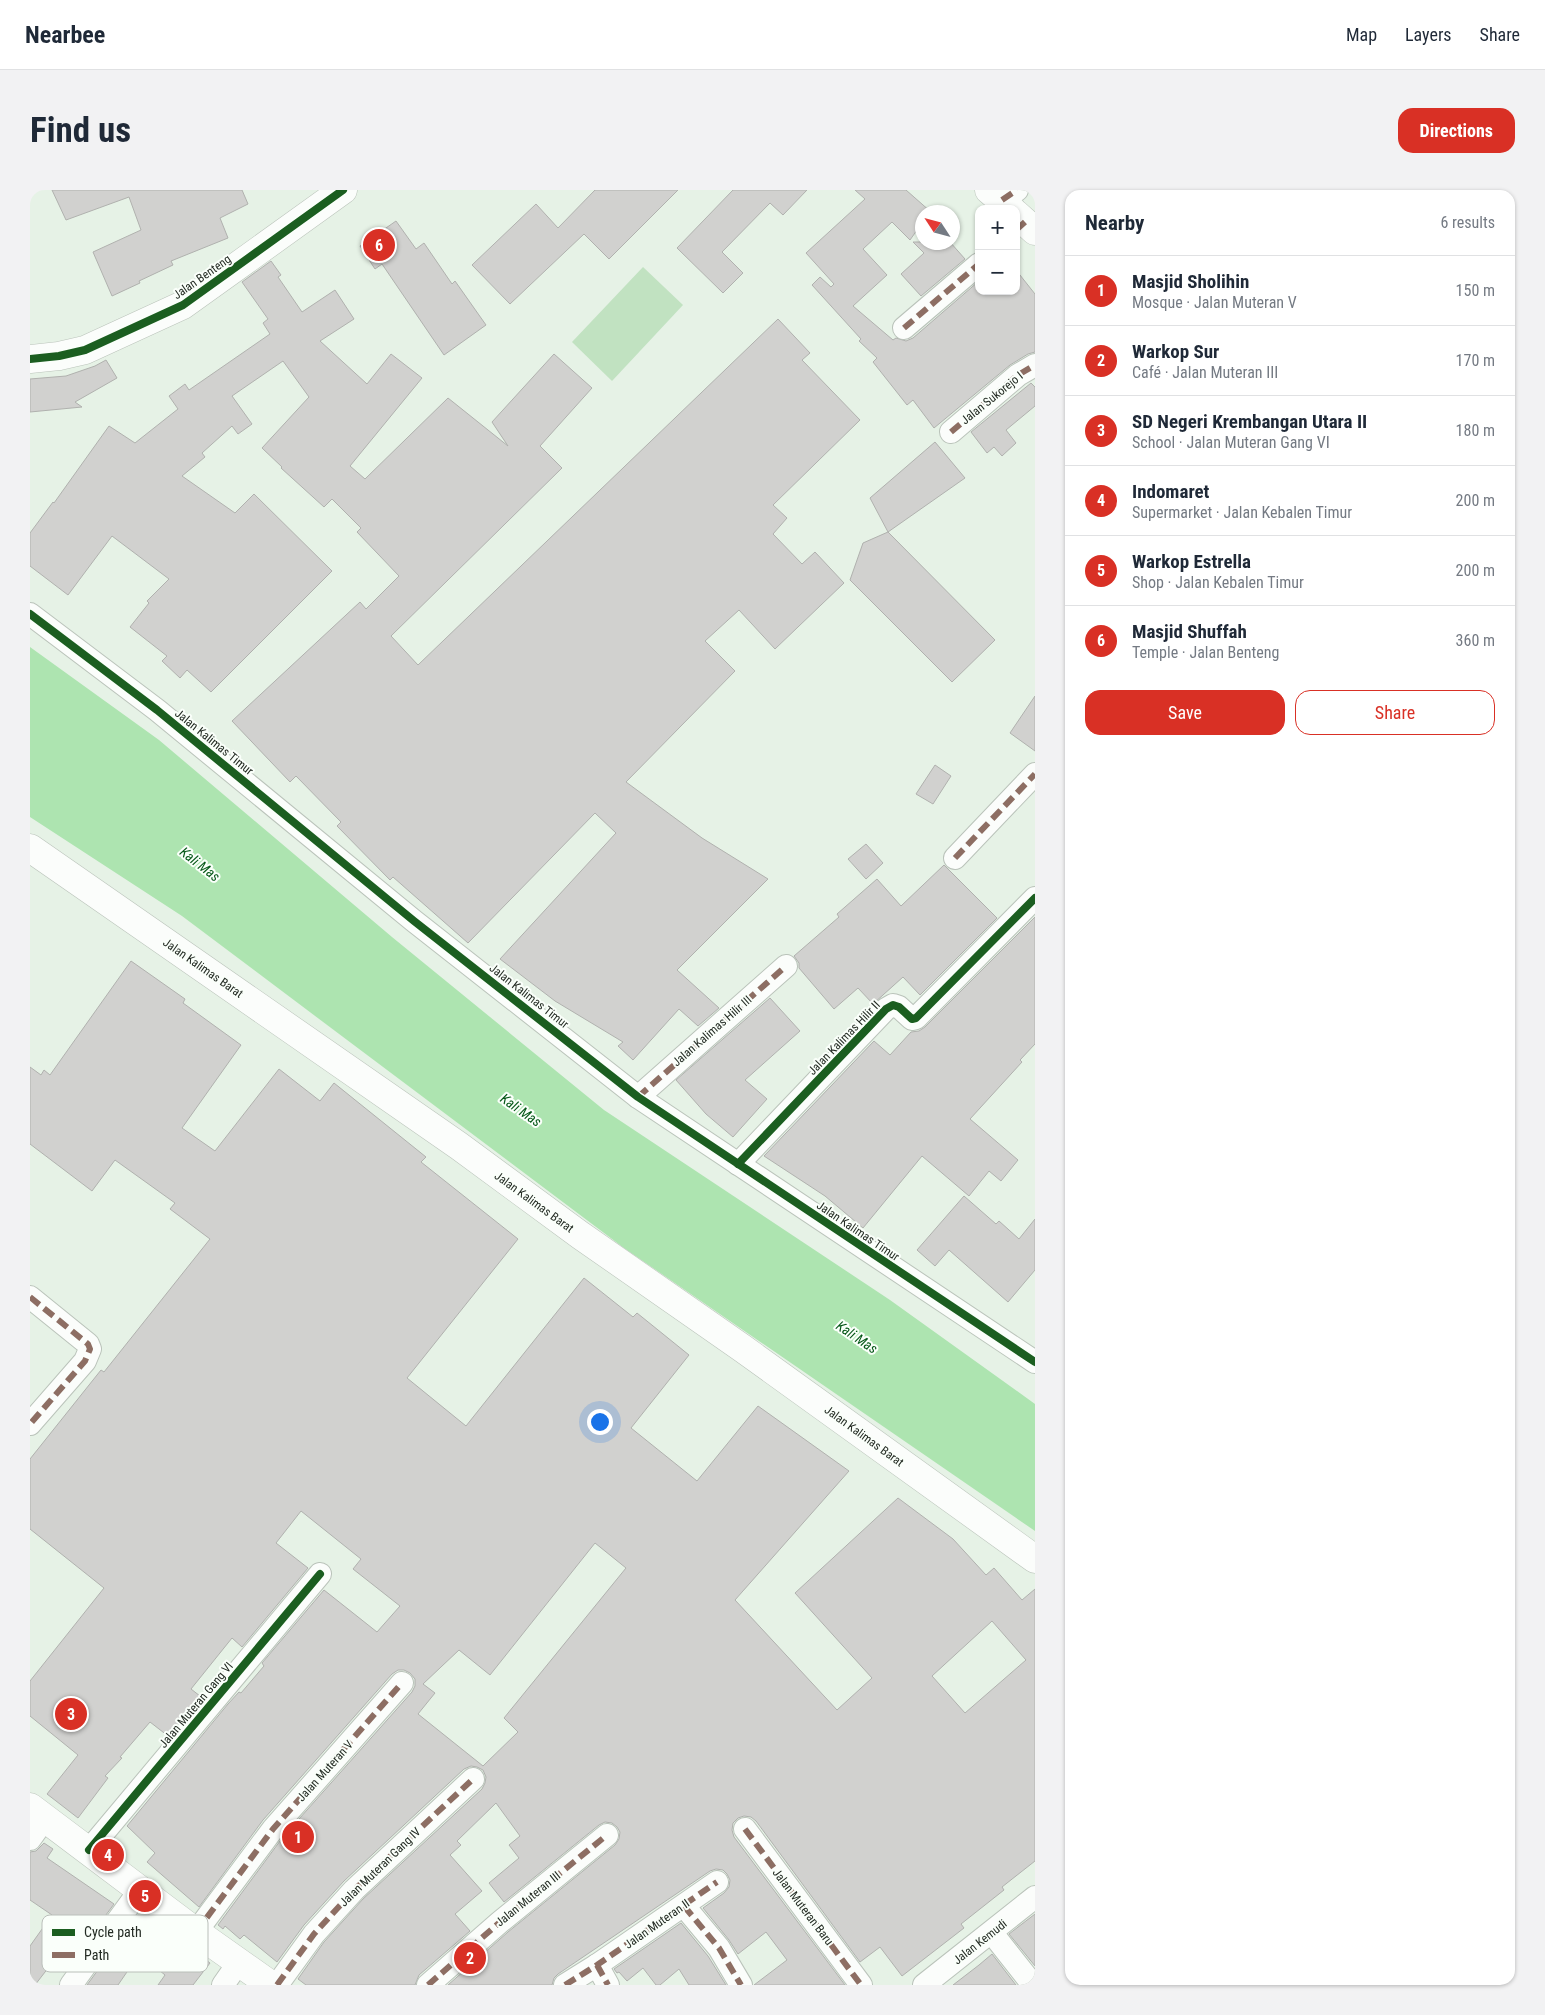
<!DOCTYPE html>
<meta charset="utf-8">
<style>
body{margin:0;font-family:"Roboto Condensed",sans-serif;background:#f2f2f3;color:#1f2937}
.controls{position:absolute;right:15px;top:15px;display:grid;overflow:hidden;border-radius:10px;box-shadow:0 1px 4px #0004}
.controls button{width:45px;height:45px;display:grid;place-items:center;padding:0;border:0;border-bottom:1px solid #e0e1e3;background:#fff;color:#1f2937;font:25px sans-serif}
.compass{position:absolute;left:885px;top:15px;width:45px;height:45px;border-radius:50%;background:#fff;box-shadow:0 1px 4px #0004;rotate:306deg}
.you{position:absolute;left:569px;top:1231px;width:18px;height:18px;margin:-12px;border:4px solid #fff;border-radius:50%;background:#1a73e8;box-shadow:0 0 0 8px #1a73e833}
.badge{display:grid;place-items:center;width:32px;height:32px;border-radius:50%;background:#d93025;color:#fff;font-size:16px;font-weight:700}
.pin{position:absolute;translate:-50% -50%;border:2px solid #fff;box-shadow:0 1px 5px #0006}
.list{margin:0;padding:0;list-style:none}
h2{display:flex;justify-content:space-between;align-items:center;height:65px;margin:0;padding:0 20px;font-size:21px}
h2 small{font-size:16px;font-weight:400;color:#747a83}
.list li{display:grid;grid-template-columns:32px 1fr auto;gap:15px;align-items:center;box-sizing:border-box;height:70px;padding:0 20px;border-top:1px solid #e0e1e3}
.list b{display:block;font-size:19px;white-space:nowrap}
.list p{margin:0;font-size:16px;white-space:nowrap;color:#747a83}
.list em{font-size:16px;font-style:normal;color:#747a83}
.actions{display:flex;gap:10px;padding:15px 20px}
.actions a{flex:1;padding:11px 0;border:1px solid #d93025;border-radius:15px;text-align:center;font-size:18px;color:#d93025}
.actions .main{background:#d93025;color:#fff}
.map{position:relative;flex:none;width:1005px;height:1795px;overflow:hidden;border-radius:15px}
header{display:flex;align-items:center;gap:30px;box-sizing:border-box;height:70px;padding:0 25px;background:#fff;border-bottom:1px solid #e0e1e3}
header strong{font-size:24px}
nav{display:flex;gap:28px;margin-inline-start:auto;font-size:18px}
.intro{display:flex;align-items:center;justify-content:space-between;box-sizing:border-box;height:120px;padding:0 30px}
h1{margin:0;font-size:35px}
.button{padding:12px 22px;border-radius:15px;background:#d93025;color:#fff;font-size:18px;font-weight:700}
main{display:flex;gap:30px;padding:0 30px}
aside{flex:1;background:#fff;border-radius:15px;box-shadow:0 1px 4px #0004}
.map>svg:first-child{display:block}
.green{fill:#c1e2c1}
.water{fill:#ade4b0}
.building{fill:#d1d1cf;stroke:#b0b1ae;fill-rule:evenodd}
.lines{fill:none;stroke-linecap:round;stroke-linejoin:round}
.minor-casing{stroke:#bac3ba;stroke-width:24}
.tertiary-casing{stroke:#bac3ba;stroke-width:29}
.minor{stroke:#fbfdfb;stroke-width:22}
.tertiary{stroke:#fbfdfb;stroke-width:28}
.quiet{stroke:#8d6e63;stroke-width:6;stroke-dasharray:12 6;stroke-linecap:butt}
.cycleway-casing{stroke:#fafffa;stroke-width:11}
.cycleway{stroke:#1b5e20;stroke-width:8}
.labels{text-anchor:middle;stroke-width:4;stroke-linejoin:round;paint-order:stroke}
.street-label{font-size:12px;fill:#232b23;stroke:#fafffa}
.water-label{font-size:14px;font-style:italic;fill:#055717;stroke:#fafffa}
.key{fill:#fafffa;stroke:#babfba;stroke-width:1}
.key-label{font-size:14px;fill:#232b23}
</style>
<header>
<strong>Nearbee</strong>
<nav><a>Map</a><a>Layers</a><a>Share</a></nav>
</header>
<div class="intro"><h1>Find us</h1><a class="button">Directions</a></div>
<main>
<div class="map">
<svg width="1005" height="1795" viewBox="0 0 1005 1795">
<rect width="100%" height="100%" fill="#e6f2e6"/>
<path class="green" d="M 613,77 L 653,115 L 582,191 L 542,152 Z"/>
<path class="water" d="M 0,457 L 129,550 L 362,747 L 574,920 L 860,1110 L 1005,1214 L 1005,1341 L 594,1058 L 152,726 L 0,627 Z"/>
<g class="building">
<path d="M 22,0 L 212,0 L 218,14 L 190,28 L 198,48 L 141,71 L 143,75 L 109,91 L 110,93 L 82,106 L 63,62 L 111,40 L 99,7 L 36,30 Z"/>
<path d="M 565,0 L 648,0 L 579,69 L 554,44 L 480,114 L 442,75 L 506,14 L 528,38 Z"/>
<path d="M 703,0 L 777,0 L 753,25 L 740,13 L 692,62 L 713,83 L 693,103 L 647,58 Z"/>
<path d="M 825,0 L 876,0 L 901,22 L 892,22 L 892,33 L 880,50 L 862,32 L 833,59 L 857,85 L 823,116 L 863,150 L 866,148 L 876,151 L 883,148 L 949,91 L 949,101 L 986,101 L 986,80 L 1005,104 L 1005,162 L 998,164 L 980,175 L 904,238 L 883,210 L 877,215 L 843,172 L 847,168 L 829,151 L 831,149 L 782,95 L 790,87 L 801,97 L 804,94 L 776,63 L 835,9 Z"/>
<path d="M 366,31 L 386,59 L 394,53 L 422,94 L 425,91 L 456,135 L 414,165 L 352,74 L 345,79 L 330,56 Z"/>
<path d="M 883,52 L 920,52 L 935,69 L 891,106 L 871,84 L 894,63 Z"/>
<path d="M 241,71 L 251,85 L 248,87 L 272,122 L 305,100 L 324,129 L 290,151 L 337,194 L 361,164 L 392,188 L 320,276 L 335,289 L 418,208 L 478,256 L 462,232 L 524,164 L 562,198 L 510,256 L 532,278 L 361,446 L 388,475 L 748,129 L 780,163 L 772,170 L 830,230 L 743,315 L 757,328 L 743,344 L 772,374 L 785,362 L 814,393 L 745,459 L 709,420 L 675,451 L 705,481 L 596,592 L 672,648 L 738,689 L 647,780 L 689,818 L 668,836 L 649,819 L 603,870 L 588,856 L 593,852 L 525,811 L 470,769 L 586,643 L 565,623 L 438,753 L 363,687 L 360,690 L 307,636 L 311,632 L 266,586 L 260,592 L 202,531 L 330,412 L 336,419 L 369,386 L 327,342 L 331,338 L 302,309 L 294,317 L 251,278 L 252,277 L 232,258 L 279,207 L 253,171 L 202,206 L 222,234 L 208,244 L 202,236 L 172,263 L 175,267 L 152,286 L 205,323 L 224,304 L 302,381 L 181,502 L 157,480 L 150,488 L 132,471 L 137,466 L 100,437 L 119,413 L 117,411 L 139,389 L 82,346 L 38,405 L 0,376 L 0,343 L 23,312 L 24,313 L 79,236 L 105,253 L 148,219 L 139,206 L 155,194 L 159,200 L 240,144 L 233,133 L 238,129 L 212,92 Z"/>
<path d="M 76,170 L 87,188 L 45,212 L 52,217 L 0,222 L 0,189 L 36,186 L 65,176 Z"/>
<path d="M 1001,193 L 1005,197 L 1005,216 L 976,240 L 986,253 L 972,266 L 964,257 L 957,263 L 941,242 Z"/>
<path d="M 905,252 L 935,288 L 858,342 L 840,308 Z"/>
<path d="M 858,342 L 965,450 L 922,492 L 820,390 L 833,353 Z"/>
<path d="M 1005,506 L 1005,561 L 980,543 Z"/>
<path d="M 905,575 L 921,586 L 903,614 L 886,604 Z"/>
<path d="M 836,654 L 853,673 L 836,689 L 818,669 Z"/>
<path d="M 914,675 L 967,728 L 890,805 L 873,787 L 843,814 L 828,798 L 804,819 L 769,778 L 769,773 L 764,766 L 809,727 L 807,724 L 847,689 L 871,716 Z"/>
<path d="M 1005,727 L 1005,854 L 990,870 L 992,872 L 940,929 L 988,970 L 971,991 L 959,981 L 939,1006 L 892,966 L 833,1038 L 795,1006 L 734,966 L 844,851 L 860,865 L 881,842 L 889,841 L 895,837 Z"/>
<path d="M 101,771 L 155,809 L 153,813 L 211,855 L 152,938 L 185,961 L 249,879 L 290,911 L 304,893 L 396,967 L 391,972 L 488,1049 L 377,1188 L 436,1236 L 554,1088 L 603,1127 L 607,1123 L 659,1165 L 601,1238 L 667,1291 L 728,1216 L 819,1281 L 705,1410 L 807,1520 L 842,1488 L 765,1403 L 868,1308 L 923,1349 L 956,1385 L 964,1378 L 992,1410 L 1005,1399 L 1005,1671 L 972,1697 L 974,1700 L 931,1734 L 934,1738 L 872,1786 L 850,1757 L 830,1772 L 726,1631 L 721,1627 L 714,1626 L 708,1628 L 703,1633 L 702,1640 L 704,1647 L 815,1795 L 724,1795 L 757,1770 L 736,1742 L 708,1764 L 699,1750 L 673,1718 L 694,1703 L 699,1697 L 700,1690 L 697,1684 L 693,1680 L 686,1679 L 680,1681 L 528,1784 L 524,1788 L 522,1795 L 418,1795 L 478,1742 L 585,1655 L 589,1649 L 590,1642 L 587,1637 L 582,1633 L 575,1632 L 569,1635 L 474,1712 L 459,1693 L 489,1668 L 479,1655 L 490,1646 L 466,1613 L 427,1651 L 431,1655 L 420,1665 L 452,1701 L 425,1724 L 440,1741 L 389,1785 L 385,1795 L 276,1795 L 268,1789 L 294,1752 L 333,1709 L 452,1599 L 455,1593 L 456,1587 L 453,1580 L 447,1577 L 441,1576 L 434,1579 L 314,1691 L 274,1735 L 247,1772 L 214,1745 L 210,1749 L 195,1736 L 193,1739 L 188,1735 L 253,1647 L 382,1502 L 385,1496 L 385,1489 L 380,1483 L 374,1480 L 368,1480 L 362,1484 L 233,1630 L 169,1717 L 117,1672 L 125,1663 L 97,1636 L 198,1514 L 209,1502 L 211,1503 L 234,1476 L 232,1473 L 294,1400 L 347,1442 L 370,1416 L 323,1379 L 331,1369 L 271,1321 L 246,1353 L 278,1378 L 212,1457 L 202,1448 L 161,1499 L 170,1506 L 138,1546 L 120,1532 L 90,1567 L 92,1568 L 75,1586 L 78,1588 L 48,1628 L 17,1604 L 48,1565 L 0,1526 L 0,1491 L 74,1398 L 0,1339 L 0,1269 L 71,1180 L 74,1182 L 180,1049 L 140,1019 L 145,1013 L 85,970 L 62,1001 L 0,954 L 0,877 L 11,885 L 14,880 L 20,885 ZM 565,1353 L 596,1378 L 474,1528 L 488,1542 L 453,1576 L 388,1524 L 405,1503 L 393,1494 L 429,1460 L 460,1485 ZM 962,1431 L 996,1470 L 935,1523 L 902,1486 Z"/>
<path d="M 740,808 L 770,841 L 715,890 L 737,909 L 703,947 L 676,924 L 646,890 Z"/>
<path d="M 934,1006 L 966,1034 L 969,1031 L 989,1049 L 1005,1029 L 1005,1080 L 978,1112 L 919,1060 L 905,1076 L 887,1060 Z"/>
<path d="M 14,1653 L 23,1659 L 17,1668 L 84,1714 L 34,1782 L 22,1773 L 5,1795 L 0,1795 L 0,1756 L 22,1725 L 0,1710 L 0,1662 L 6,1661 Z"/>
<path d="M 1005,1724 L 1005,1776 L 979,1744 Z"/>
<path d="M 108,1725 L 120,1732 L 92,1775 L 99,1779 L 88,1795 L 57,1795 Z"/>
<path d="M 651,1733 L 678,1766 L 696,1795 L 659,1795 L 649,1779 L 630,1795 L 626,1795 L 613,1778 L 597,1791 L 589,1782 L 587,1783 L 584,1779 Z"/>
<path d="M 151,1751 L 180,1773 L 163,1795 L 128,1795 L 135,1785 L 129,1780 Z"/>
<path d="M 962,1764 L 986,1795 L 923,1795 L 949,1775 Z"/>
</g>
<g class="lines">
<defs>
<g id="minor">
<path d="M 972,10 L 987,0"/>
<path d="M 874,138 L 949,74"/>
<path d="M 921,242 L 988,185 L 1005,175"/>
<path d="M 0,424 L 127,520 L 384,731 L 608,907 L 1005,1172"/>
<path d="M 925,668 L 1005,584"/>
<path d="M 608,907 L 756,776"/>
<path d="M 708,974 L 856,819 L 863,815 L 869,817 L 882,829 L 886,828 L 1005,708"/>
<path d="M 0,1107 L 58,1154 L 60,1159 L 55,1171 L 0,1234"/>
<path d="M 715,1639 L 831,1795"/>
<path d="M 0,1649 L 15,1628"/>
<path d="M 59,1660 L 290,1384"/>
<path d="M 654,1716 L 689,1758 L 711,1795"/>
<path d="M 166,1742 L 243,1639 L 372,1493"/>
<path d="M 962,1743 L 1003,1795"/>
<path d="M 567,1775 L 578,1795"/>
<path d="M 41,1795 L 110,1700"/>
<path d="M 193,1795 L 209,1772"/>
<path d="M 247,1795 L 284,1744 L 324,1700 L 443,1589"/>
<path d="M 398,1795 L 470,1732 L 577,1645"/>
<path d="M 535,1795 L 567,1775 L 687,1692"/>
<path d="M 894,1795 L 1005,1707"/>
</g>
<g id="tertiary">
<path d="M 959,0 L 981,19"/>
<path d="M 986,24 L 1005,41"/>
<path d="M 0,169 L 29,166 L 55,160 L 153,115 L 313,0"/>
<path d="M 0,658 L 429,956 L 550,1045 L 712,1158 L 1005,1369"/>
<path d="M 0,1617 L 166,1742 L 241,1795"/>
</g>
</defs>
<use href="#minor" class="minor-casing"/>
<use href="#tertiary" class="tertiary-casing"/>
<use href="#minor" class="minor"/>
<use href="#tertiary" class="tertiary"/>
<g class="quiet">
<path d="M 972,10 L 987,0"/>
<path d="M 986,40 L 995,32"/>
<path d="M 874,138 L 949,74"/>
<path d="M 921,242 L 988,185 L 1005,175"/>
<path d="M 925,668 L 1005,584"/>
<path d="M 608,907 L 756,776"/>
<path d="M 0,1107 L 58,1154 L 60,1159 L 55,1171 L 0,1234"/>
<path d="M 715,1639 L 831,1795"/>
<path d="M 654,1716 L 689,1758 L 711,1795"/>
<path d="M 166,1742 L 243,1639 L 372,1493"/>
<path d="M 567,1775 L 578,1795"/>
<path d="M 247,1795 L 284,1744 L 324,1700 L 443,1589"/>
<path d="M 398,1795 L 470,1732 L 577,1645"/>
<path d="M 535,1795 L 567,1775 L 687,1692"/>
</g>
<defs>
<g id="cycleway">
<path d="M 0,169 L 29,166 L 55,160 L 153,115 L 313,0"/>
<path d="M 0,424 L 127,520 L 384,731 L 608,907 L 1005,1172"/>
<path d="M 708,974 L 856,819 L 863,815 L 869,817 L 882,829 L 886,828 L 1005,708"/>
<path d="M 59,1660 L 290,1384"/>
</g>
</defs>
<use href="#cycleway" class="cycleway-casing"/>
<use href="#cycleway" class="cycleway"/>
</g>
<g class="labels">
<g class="street-label">
<text transform="translate(172 87) rotate(-35)" y="4">Jalan Benteng</text>
<text transform="translate(962 208) rotate(-39)" y="4">Jalan Sukorejo I</text>
<text transform="translate(184 552) rotate(39)" y="4">Jalan Kalimas Timur</text>
<text transform="translate(173 778) rotate(35)" y="4">Jalan Kalimas Barat</text>
<text transform="translate(499 806) rotate(38)" y="4">Jalan Kalimas Timur</text>
<text transform="translate(682 841) rotate(-41)" y="4">Jalan Kalimas Hilir III</text>
<text transform="translate(814 848) rotate(-46)" y="4">Jalan Kalimas Hilir II</text>
<text transform="translate(504 1012) rotate(36)" y="4">Jalan Kalimas Barat</text>
<text transform="translate(828 1041) rotate(34)" y="4">Jalan Kalimas Timur</text>
<text transform="translate(834 1246) rotate(36)" y="4">Jalan Kalimas Barat</text>
<text transform="translate(166 1515) rotate(-50)" y="4">Jalan Muteran Gang VI</text>
<text transform="translate(295 1581) rotate(-48)" y="4">Jalan Muteran V</text>
<text transform="translate(350 1677) rotate(-44)" y="4">Jalan Muteran Gang IV</text>
<text transform="translate(498 1709) rotate(-39)" y="4">Jalan Muteran III</text>
<text transform="translate(773 1717) rotate(53)" y="4">Jalan Muteran Baru</text>
<text transform="translate(627 1734) rotate(-35)" y="4">Jalan Muteran II</text>
<text transform="translate(950 1752) rotate(-38)" y="4">Jalan Kemudi</text>
</g>
<g class="water-label">
<text transform="translate(170 674) rotate(38)" y="5">Kali Mas</text>
<text transform="translate(491 920) rotate(35)" y="5">Kali Mas</text>
<text transform="translate(827 1147) rotate(34)" y="5">Kali Mas</text>
</g>
</g>
<rect x="12" y="1725" width="166" height="57" rx="8" class="key"/>
<rect x="22" y="1739" width="23" height="7" fill="#1b5e20"/>
<rect x="22" y="1762" width="23" height="6" fill="#8d6e63"/>
<g class="key-label">
<text x="54" y="1747">Cycle path</text>
<text x="54" y="1770">Path</text>
</g>
</svg>
<div class="controls">
<button>+</button>
<button>−</button>
</div>
<svg class="compass" viewBox="-18 -18 36 36"><path d="M0-13l5 13h-10z" fill="#e53935"/><path d="M0 13l5-13h-10z" fill="#747a83"/></svg>
<div class="you"></div>
<div class="pin badge" style="left:268px;top:1647px">1</div>
<div class="pin badge" style="left:440px;top:1768px">2</div>
<div class="pin badge" style="left:41px;top:1524px">3</div>
<div class="pin badge" style="left:78px;top:1665px">4</div>
<div class="pin badge" style="left:115px;top:1706px">5</div>
<div class="pin badge" style="left:349px;top:55px">6</div>
</div>
<aside>
<h2>Nearby<small>6 results</small></h2>
<ul class="list">
<li><span class="badge">1</span><div><b>Masjid Sholihin</b><p>Mosque · Jalan Muteran V</p></div><em>150 m</em></li>
<li><span class="badge">2</span><div><b>Warkop Sur</b><p>Café · Jalan Muteran III</p></div><em>170 m</em></li>
<li><span class="badge">3</span><div><b>SD Negeri Krembangan Utara II</b><p>School · Jalan Muteran Gang VI</p></div><em>180 m</em></li>
<li><span class="badge">4</span><div><b>Indomaret</b><p>Supermarket · Jalan Kebalen Timur</p></div><em>200 m</em></li>
<li><span class="badge">5</span><div><b>Warkop Estrella</b><p>Shop · Jalan Kebalen Timur</p></div><em>200 m</em></li>
<li><span class="badge">6</span><div><b>Masjid Shuffah</b><p>Temple · Jalan Benteng</p></div><em>360 m</em></li>
</ul>
<div class="actions"><a class="main">Save</a><a>Share</a></div>
</aside>
</main>
